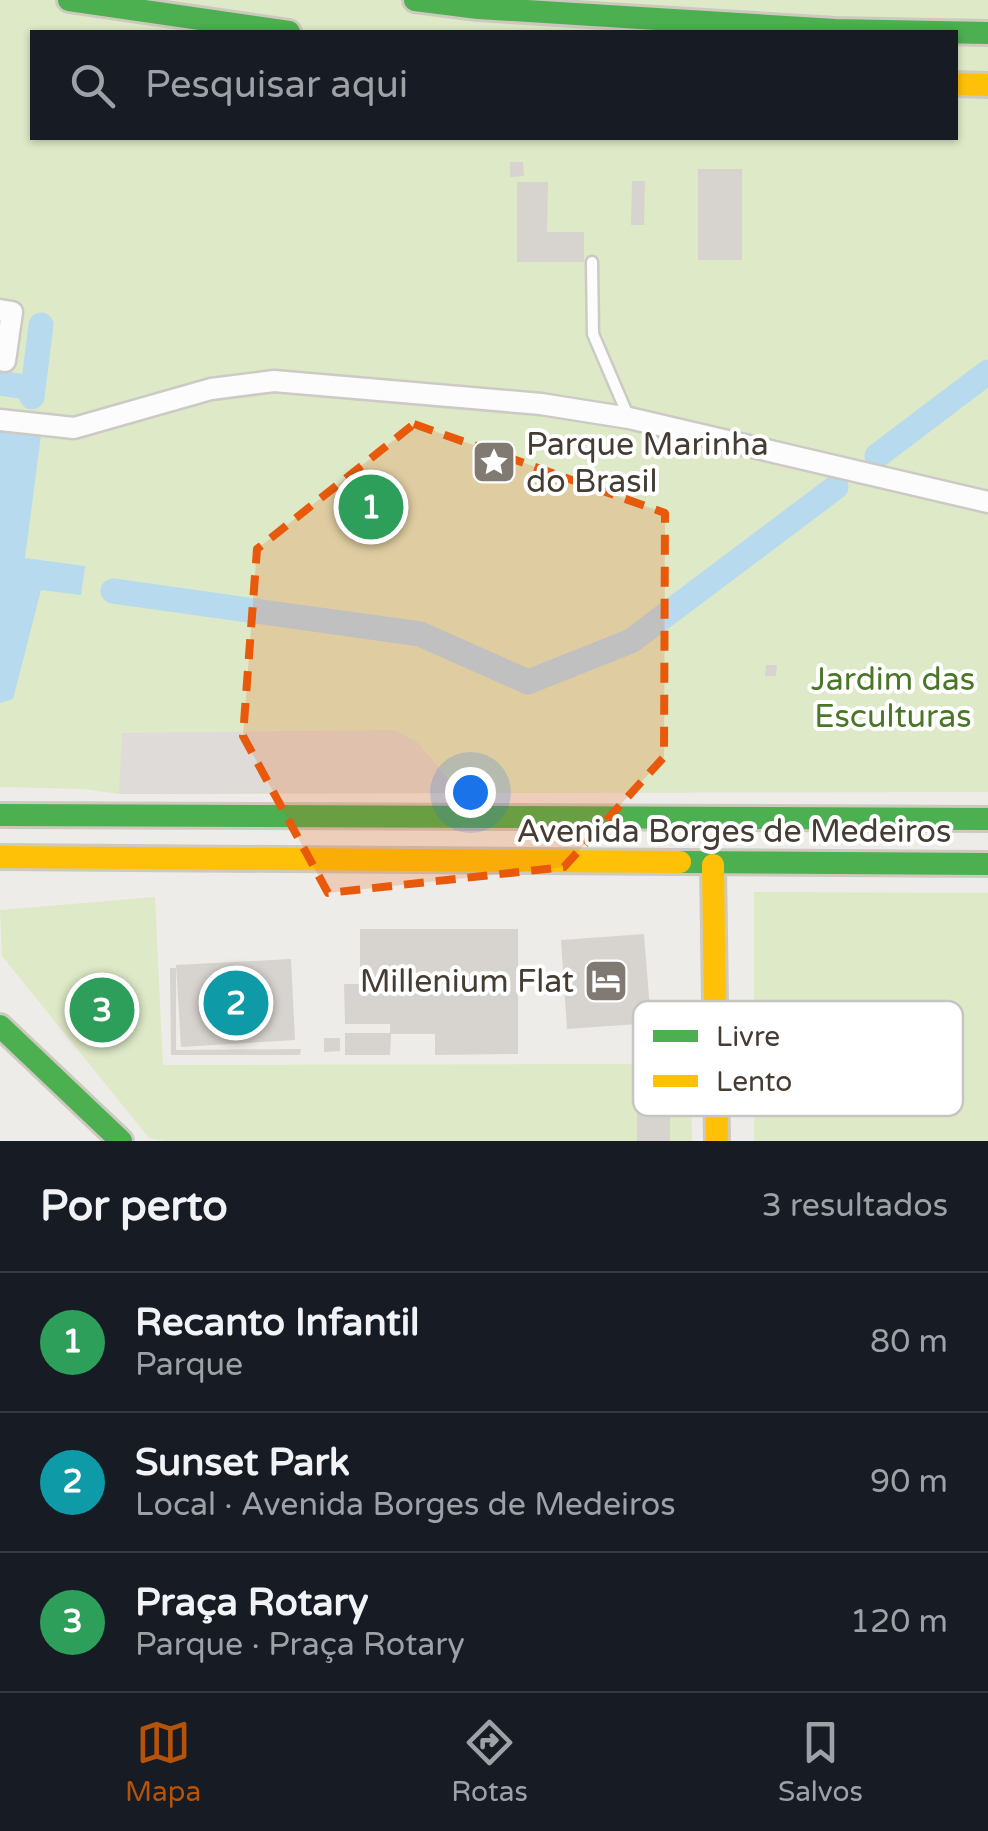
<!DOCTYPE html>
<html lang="pt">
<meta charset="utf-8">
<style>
body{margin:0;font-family:"Varela Round",sans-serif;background:#242831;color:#f1f3f6}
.you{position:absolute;left:470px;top:792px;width:35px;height:35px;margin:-25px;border:8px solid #fff;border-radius:50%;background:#1a73e8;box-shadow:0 0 0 15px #1a73e833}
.badge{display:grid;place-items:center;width:65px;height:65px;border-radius:50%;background:#b45309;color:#fff;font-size:32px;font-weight:700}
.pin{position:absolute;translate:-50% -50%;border:5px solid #fff;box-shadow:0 2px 10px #0006}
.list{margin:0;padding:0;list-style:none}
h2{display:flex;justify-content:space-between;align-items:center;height:130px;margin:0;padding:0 40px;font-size:42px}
h2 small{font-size:32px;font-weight:400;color:#9ea1a6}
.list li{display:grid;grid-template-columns:65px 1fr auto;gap:30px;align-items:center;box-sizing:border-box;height:140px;padding:0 40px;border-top:2px solid #363941}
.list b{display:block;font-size:38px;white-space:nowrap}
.list p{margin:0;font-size:32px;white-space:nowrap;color:#9ea1a6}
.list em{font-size:32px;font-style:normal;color:#9ea1a6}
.icon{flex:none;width:55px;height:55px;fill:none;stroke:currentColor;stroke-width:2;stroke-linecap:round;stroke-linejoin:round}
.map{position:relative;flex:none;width:988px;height:1141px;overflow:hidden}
.search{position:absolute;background:#171b24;box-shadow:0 2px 8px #0004;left:30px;right:30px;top:30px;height:110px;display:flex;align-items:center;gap:25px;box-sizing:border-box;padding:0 35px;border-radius:0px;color:#9ea1a6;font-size:38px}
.sheet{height:550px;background:#171b24}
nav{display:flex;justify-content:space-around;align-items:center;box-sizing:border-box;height:140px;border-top:2px solid #363941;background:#171b24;font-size:28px;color:#9ea1a6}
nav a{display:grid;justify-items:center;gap:5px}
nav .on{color:#b45309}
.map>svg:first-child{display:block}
.green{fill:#dee9c7;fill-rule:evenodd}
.parking{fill:#dedbd8}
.water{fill:#b7daee}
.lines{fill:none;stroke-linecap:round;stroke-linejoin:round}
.canal{stroke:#b7daee;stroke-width:25}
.building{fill:#d7d3cf}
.lane-casing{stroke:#cdcac5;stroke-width:15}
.street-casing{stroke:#cdcac5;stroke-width:25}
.fast-casing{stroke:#cec9bf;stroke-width:28}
.slow-casing{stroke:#cec9bf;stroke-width:28}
.lane{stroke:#fcfcfc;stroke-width:10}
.street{stroke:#fcfcfc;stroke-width:20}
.fast{stroke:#4caf50;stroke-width:22}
.slow{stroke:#ffc107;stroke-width:22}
.marked{fill:#e8590c;fill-opacity:0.2;stroke:#e8590c;stroke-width:8;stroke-dasharray:20 12;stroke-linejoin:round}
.labels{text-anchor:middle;stroke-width:8;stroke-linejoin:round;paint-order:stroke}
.poi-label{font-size:32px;fill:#453d34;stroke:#fff;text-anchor:start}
.park-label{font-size:32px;fill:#497627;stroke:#fff}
.street-label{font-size:32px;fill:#453d34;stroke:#fff}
.key{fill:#fff;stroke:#c7c5c2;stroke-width:2.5}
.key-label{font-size:28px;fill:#453d34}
</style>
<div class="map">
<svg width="988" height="1141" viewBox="0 0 988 1141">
<rect width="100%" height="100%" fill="#eeece8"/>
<g class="green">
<path d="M 0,0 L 988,0 L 988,792 L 119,794 L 83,789 L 0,787 ZM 32,32 L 956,32 L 956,138 L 32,138 Z"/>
<path d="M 754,892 L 988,893 L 988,1141 L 754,1141 Z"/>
<path d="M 155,897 L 163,1065 L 691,1064 L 692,1141 L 165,1141 L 149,1138 L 2,956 L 0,910 Z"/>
</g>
<path class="parking" d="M 394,730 L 417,742 L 460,793 L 119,794 L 122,733 Z"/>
<path class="water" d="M 0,430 L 41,435 L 25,558 L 85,566 L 81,595 L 41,590 L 13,699 L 0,703 Z"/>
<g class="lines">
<g class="canal">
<path d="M 0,383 L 33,388"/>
<path d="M 32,397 L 41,325"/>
<path d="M 877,456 L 988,372"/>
<path d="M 113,591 L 420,634 L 528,682 L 631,641 L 836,487"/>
</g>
</g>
<g class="building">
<path d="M 510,162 L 523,162 L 524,176 L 510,177 Z"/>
<rect x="698" y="169" width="44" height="91"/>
<path d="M 632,181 L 645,181 L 644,225 L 631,225 Z"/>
<path d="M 517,182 L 548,182 L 547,232 L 584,232 L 584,262 L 517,262 Z"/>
<path d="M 766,665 L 777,665 L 776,676 L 765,676 Z"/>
<path d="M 360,929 L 518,929 L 518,1054 L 435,1055 L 435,1034 L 391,1034 L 390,1055 L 345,1055 L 345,1033 L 390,1033 L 390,1024 L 345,1024 L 344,984 L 360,984 Z"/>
<path d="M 644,934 L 651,1023 L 567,1029 L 561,940 Z"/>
<path d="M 291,959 L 295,1040 L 181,1047 L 176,965 Z"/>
<path d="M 170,968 L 176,968 L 176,1050 L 301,1049 L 300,1055 L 171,1055 Z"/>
<path d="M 324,1038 L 340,1038 L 340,1051 L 324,1052 Z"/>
<rect x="637" y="1105" width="33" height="36"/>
</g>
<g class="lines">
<defs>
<path id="lane" d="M 592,262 L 593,334 L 629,418"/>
<g id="street">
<path d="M 0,310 L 12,312 L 5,361 L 0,360"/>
<path d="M 0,420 L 74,428 L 211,389 L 274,381 L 541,404 L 629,418 L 988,502"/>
</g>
<g id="fast">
<path d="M 69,0 L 289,32"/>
<path d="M 415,0 L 478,8 L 835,30 L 988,33"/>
<path d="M 0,815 L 988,819"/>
<path d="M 680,862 L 988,864"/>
<path d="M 0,1026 L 121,1141"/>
</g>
<g id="slow">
<path d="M 956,84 L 988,85"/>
<path d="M 0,857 L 680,862"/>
<path d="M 713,865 L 717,1141"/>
</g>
</defs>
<use href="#lane" class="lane-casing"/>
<use href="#street" class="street-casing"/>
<use href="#fast" class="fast-casing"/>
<use href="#slow" class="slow-casing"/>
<use href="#lane" class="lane"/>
<use href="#street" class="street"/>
<use href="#fast" class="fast"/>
<use href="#slow" class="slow"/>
</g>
<path class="marked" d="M 414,424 L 665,513 L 664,757 L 564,867 L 328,893 L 243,736 L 257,549 Z"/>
<defs>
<symbol id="sight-square" viewBox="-11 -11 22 22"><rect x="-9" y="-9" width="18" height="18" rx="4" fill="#807a73" stroke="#fff"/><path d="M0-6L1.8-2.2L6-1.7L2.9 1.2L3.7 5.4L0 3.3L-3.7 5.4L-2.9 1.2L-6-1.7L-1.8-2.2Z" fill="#fff"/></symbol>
<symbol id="hotel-square" viewBox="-11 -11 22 22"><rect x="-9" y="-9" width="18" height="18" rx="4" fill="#807a73" stroke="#fff"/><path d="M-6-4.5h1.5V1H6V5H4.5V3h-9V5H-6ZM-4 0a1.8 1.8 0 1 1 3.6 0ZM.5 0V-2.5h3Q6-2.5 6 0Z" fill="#fff"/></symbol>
</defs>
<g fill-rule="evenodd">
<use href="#sight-square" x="469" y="437" width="50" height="50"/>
<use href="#hotel-square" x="581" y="956" width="50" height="50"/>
</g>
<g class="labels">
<g class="poi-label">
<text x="526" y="455">Parque Marinha<tspan x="526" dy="37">do Brasil</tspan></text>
<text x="574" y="992" text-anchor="end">Millenium Flat</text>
</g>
<g class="park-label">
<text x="893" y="690">Jardim das<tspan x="893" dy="37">Esculturas</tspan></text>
</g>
<g class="street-label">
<text x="734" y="842">Avenida Borges de Medeiros</text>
</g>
</g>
<rect x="633" y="1001" width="330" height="115" rx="15" class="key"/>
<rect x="653" y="1030" width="45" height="12" fill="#4caf50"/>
<rect x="653" y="1075" width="45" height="12" fill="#ffc107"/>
<g class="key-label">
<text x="716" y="1046">Livre</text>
<text x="716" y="1091">Lento</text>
</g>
</svg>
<div class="you"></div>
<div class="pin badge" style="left:371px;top:507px;background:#2e9e5b">1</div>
<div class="pin badge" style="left:236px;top:1003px;background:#0f9aa8">2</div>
<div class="pin badge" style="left:102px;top:1010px;background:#2e9e5b">3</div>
<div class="search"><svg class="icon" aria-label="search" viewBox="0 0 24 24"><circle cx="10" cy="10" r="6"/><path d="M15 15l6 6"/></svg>Pesquisar aqui</div>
</div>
<section class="sheet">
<h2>Por perto<small>3 resultados</small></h2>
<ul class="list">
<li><span class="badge" style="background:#2e9e5b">1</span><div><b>Recanto Infantil</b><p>Parque</p></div><em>80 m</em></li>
<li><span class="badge" style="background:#0f9aa8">2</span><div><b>Sunset Park</b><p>Local · Avenida Borges de Medeiros</p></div><em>90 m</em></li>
<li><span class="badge" style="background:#2e9e5b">3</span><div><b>Praça Rotary</b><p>Parque · Praça Rotary</p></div><em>120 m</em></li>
</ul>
</section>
<nav>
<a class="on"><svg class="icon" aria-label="map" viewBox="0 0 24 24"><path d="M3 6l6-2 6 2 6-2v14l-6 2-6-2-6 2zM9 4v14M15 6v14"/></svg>Mapa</a>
<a><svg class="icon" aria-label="directions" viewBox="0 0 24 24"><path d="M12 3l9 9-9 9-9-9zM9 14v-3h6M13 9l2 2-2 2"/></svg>Rotas</a>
<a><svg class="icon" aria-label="saved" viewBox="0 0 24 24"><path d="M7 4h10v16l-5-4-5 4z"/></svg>Salvos</a>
</nav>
